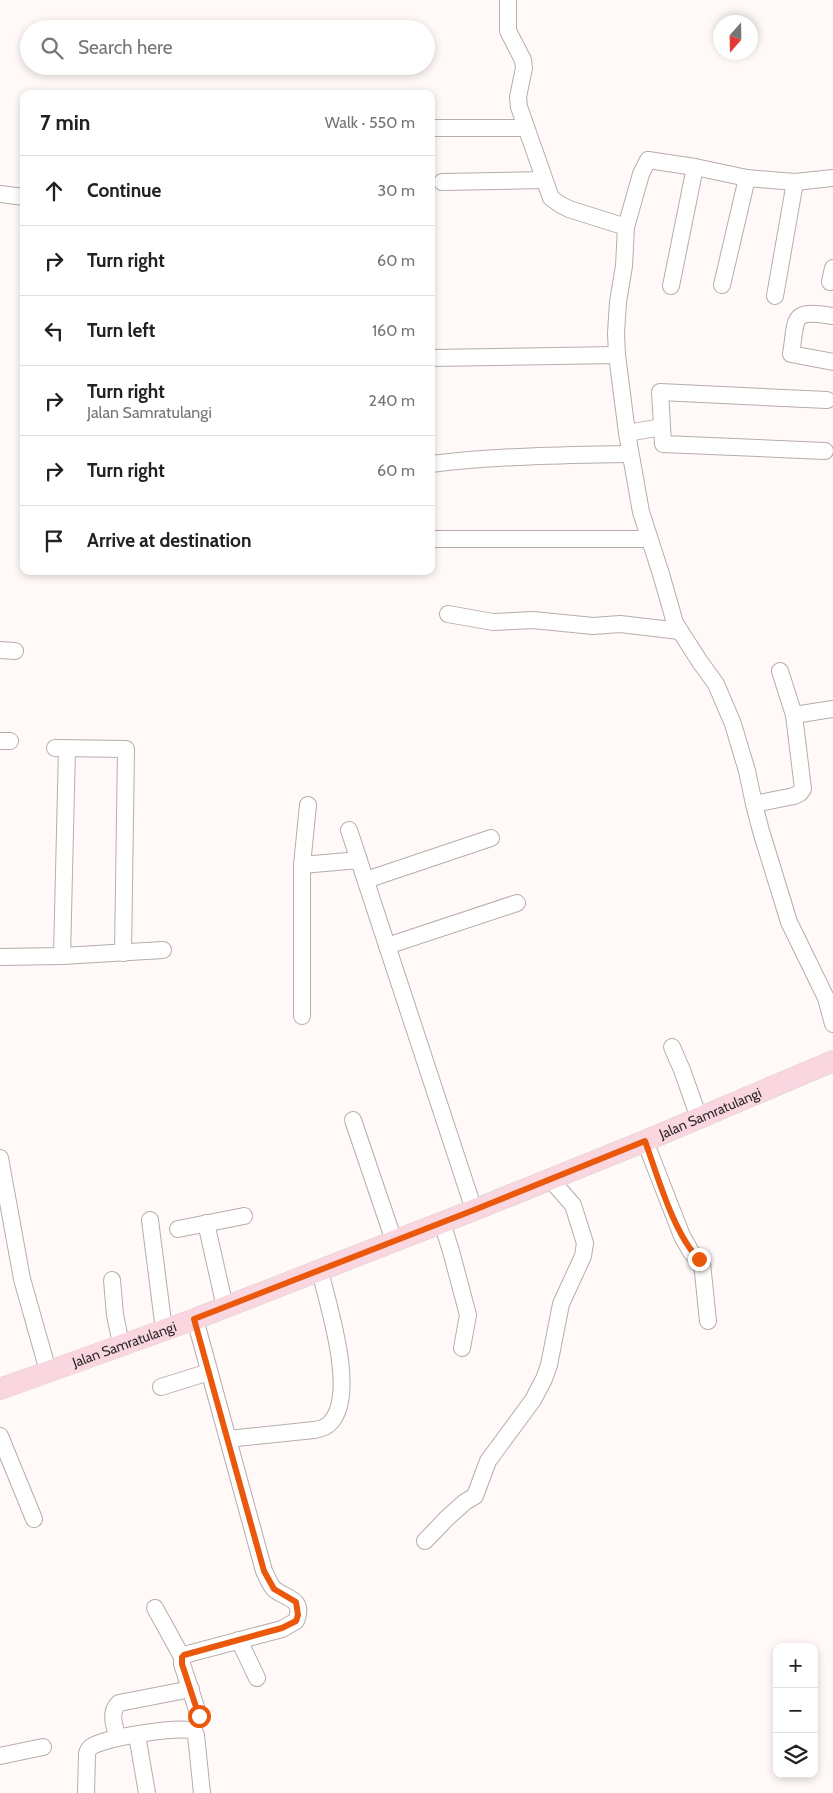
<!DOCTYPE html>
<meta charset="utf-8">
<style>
body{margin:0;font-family:Cabin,sans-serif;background:#f2f2f2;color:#222}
.controls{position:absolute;right:15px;bottom:15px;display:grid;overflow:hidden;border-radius:10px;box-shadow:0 2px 8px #0003}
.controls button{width:45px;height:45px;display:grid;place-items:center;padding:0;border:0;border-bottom:1px solid #e0e0e0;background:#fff;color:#222;font:25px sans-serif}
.compass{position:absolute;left:713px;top:15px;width:45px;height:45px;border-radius:50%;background:#fff;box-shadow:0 2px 8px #0003;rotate:200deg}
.stop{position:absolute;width:15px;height:15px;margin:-11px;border:4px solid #ea580c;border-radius:50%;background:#fff}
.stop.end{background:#ea580c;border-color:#fff;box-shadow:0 1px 5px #0008}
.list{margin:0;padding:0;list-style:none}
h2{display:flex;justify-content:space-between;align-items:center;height:65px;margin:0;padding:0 20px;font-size:21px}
h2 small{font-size:16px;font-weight:400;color:#767676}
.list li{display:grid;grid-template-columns:32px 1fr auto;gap:15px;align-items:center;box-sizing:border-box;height:70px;padding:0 20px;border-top:1px solid #e0e0e0}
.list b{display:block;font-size:19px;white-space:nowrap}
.list p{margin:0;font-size:16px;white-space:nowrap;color:#767676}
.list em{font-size:16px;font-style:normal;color:#767676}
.icon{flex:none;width:28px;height:28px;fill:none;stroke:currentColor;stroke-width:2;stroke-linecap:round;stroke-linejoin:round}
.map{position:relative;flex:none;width:833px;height:1793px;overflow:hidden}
.search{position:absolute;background:#fff;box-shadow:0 2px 8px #0003;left:20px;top:20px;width:415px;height:55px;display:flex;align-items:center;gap:12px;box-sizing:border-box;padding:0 18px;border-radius:28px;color:#767676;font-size:19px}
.panel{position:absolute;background:#fff;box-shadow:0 2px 8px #0003;left:20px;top:90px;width:415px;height:485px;border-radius:10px}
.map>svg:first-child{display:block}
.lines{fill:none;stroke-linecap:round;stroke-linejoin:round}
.minor-casing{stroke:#b6adac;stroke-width:18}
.major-casing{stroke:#d5d4d4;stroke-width:22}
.minor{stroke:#fff;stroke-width:16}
.major{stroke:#fad6e0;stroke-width:21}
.route{stroke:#ea580c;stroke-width:6}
.labels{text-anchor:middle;stroke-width:4;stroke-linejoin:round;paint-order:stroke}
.street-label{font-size:14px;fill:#2e2a2a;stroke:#fff}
</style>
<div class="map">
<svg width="833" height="1793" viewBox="0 0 833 1793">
<rect width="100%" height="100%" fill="#fff9f8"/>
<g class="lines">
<defs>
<g id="minor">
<path d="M 508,0 L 508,31 L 523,60 L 524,68 L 518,97 L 519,107 L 551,198 L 561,205 L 569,209 L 626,227 L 624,266 L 618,302 L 616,333 L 617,355 L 627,433 L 641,512 L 661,574 L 675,623 L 700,662 L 716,684 L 733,724 L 747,771 L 754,804 L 761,831 L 789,922 L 826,998 L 833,1024"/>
<path d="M 431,128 L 526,128"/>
<path d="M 442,182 L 544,180"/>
<path d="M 0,194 L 24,197"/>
<path d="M 626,227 L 641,174 L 648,160 L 695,167 L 747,178 L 795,182 L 833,178"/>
<path d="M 830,282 L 833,268"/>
<path d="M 722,285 L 747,178"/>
<path d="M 671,286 L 695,167"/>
<path d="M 775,296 L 795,182"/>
<path d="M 833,316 C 790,309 797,317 791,354 L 833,362"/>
<path d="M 431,358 L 617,355"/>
<path d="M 627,433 L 662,427"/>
<path d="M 825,451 L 663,444 L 660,392 L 827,400"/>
<path d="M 431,464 C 497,456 564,455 630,454"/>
<path d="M 431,539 L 649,539"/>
<path d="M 448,614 L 493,622 L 533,620 L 593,626 L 620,624 L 680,631"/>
<path d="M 0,650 L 15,651"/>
<path d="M 794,715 L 833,709"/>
<path d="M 0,741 L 10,741"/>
<path d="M 55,748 L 126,749 L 123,953"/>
<path d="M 754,804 L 794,796 L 800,793 L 803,789 L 794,715 L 780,671"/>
<path d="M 349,830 L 474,1210"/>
<path d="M 302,865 L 359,860"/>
<path d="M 366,880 L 491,838"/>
<path d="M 387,946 L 517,903"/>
<path d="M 62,956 L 67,748"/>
<path d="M 0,957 L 62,956 L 163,950"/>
<path d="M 302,1016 L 302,865 L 308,805"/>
<path d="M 672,1047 L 682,1070 L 699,1118"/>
<path d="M 353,1120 L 394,1241"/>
<path d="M 645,1141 L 682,1236 L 691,1252 L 702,1263 L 708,1321"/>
<path d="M 0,1158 L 22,1279 L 48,1371"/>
<path d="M 150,1220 L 164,1330"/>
<path d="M 206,1223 L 225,1307"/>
<path d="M 442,1223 L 451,1251 L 468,1315 L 462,1348"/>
<path d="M 178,1229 L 244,1216"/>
<path d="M 112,1280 L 115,1315 L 121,1344"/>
<path d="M 195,1319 L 264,1571 C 267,1577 270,1585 274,1589 C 286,1599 305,1598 296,1621 L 282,1629 L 184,1655 L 182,1657 L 182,1664 L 199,1716"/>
<path d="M 161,1387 L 209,1372"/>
<path d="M 0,1436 L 34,1519"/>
<path d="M 228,1439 L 314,1430 C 321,1429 327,1427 331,1422 C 357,1393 328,1305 320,1271"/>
<path d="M 425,1541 L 447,1518 L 465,1502 L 475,1496 L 488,1461 L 533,1400 L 544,1379 L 549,1365 L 561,1304 L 583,1256 L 585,1243 L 573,1205 L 551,1180"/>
<path d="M 155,1608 L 182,1657"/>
<path d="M 239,1640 L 257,1678"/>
<path d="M 137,1735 L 147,1793"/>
<path d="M 118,1737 C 114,1726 109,1712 119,1703 L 191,1689"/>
<path d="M 0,1756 L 43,1747"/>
<path d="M 86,1793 L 87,1754 C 88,1750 88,1750 91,1747 C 103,1738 181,1725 194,1731 L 196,1735 L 202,1793"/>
</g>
<g id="major">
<path id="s1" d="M 0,1389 L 195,1319 L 474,1210 L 645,1141 L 833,1061"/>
</g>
</defs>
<use href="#minor" class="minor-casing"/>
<use href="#major" class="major-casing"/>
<use href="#minor" class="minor"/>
<use href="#major" class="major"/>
</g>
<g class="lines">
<path class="route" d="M 199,1716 L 182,1664 L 182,1657 L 184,1655 L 282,1628 L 296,1621 L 298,1615 L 296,1602 L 274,1589 L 264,1571 L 194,1319 L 474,1210 L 645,1141 C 657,1174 674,1235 699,1259"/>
</g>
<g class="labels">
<g class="street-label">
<text dy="5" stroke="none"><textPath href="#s1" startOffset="762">Jalan Samratulangi</textPath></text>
<text dy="5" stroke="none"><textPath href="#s1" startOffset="132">Jalan Samratulangi</textPath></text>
</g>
</g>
</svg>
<div class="controls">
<button>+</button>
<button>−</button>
<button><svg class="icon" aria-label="layers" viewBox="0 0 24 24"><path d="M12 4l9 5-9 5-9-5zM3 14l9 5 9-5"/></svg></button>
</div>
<svg class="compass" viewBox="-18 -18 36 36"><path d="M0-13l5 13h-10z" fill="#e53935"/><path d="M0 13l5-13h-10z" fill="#767676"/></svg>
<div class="stop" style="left:199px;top:1716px"></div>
<div class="stop end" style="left:699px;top:1259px"></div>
<div class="search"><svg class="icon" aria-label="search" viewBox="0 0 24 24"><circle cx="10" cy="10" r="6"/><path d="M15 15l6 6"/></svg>Search here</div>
<section class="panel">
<h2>7 min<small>Walk · 550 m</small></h2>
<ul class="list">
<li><svg class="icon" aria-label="ahead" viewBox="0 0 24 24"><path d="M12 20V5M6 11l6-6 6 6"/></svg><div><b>Continue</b></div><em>30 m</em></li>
<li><svg class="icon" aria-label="right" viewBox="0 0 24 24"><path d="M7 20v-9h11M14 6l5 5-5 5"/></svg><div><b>Turn right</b></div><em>60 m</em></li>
<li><svg class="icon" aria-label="left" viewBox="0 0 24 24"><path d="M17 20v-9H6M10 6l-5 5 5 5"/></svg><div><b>Turn left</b></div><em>160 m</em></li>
<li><svg class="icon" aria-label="right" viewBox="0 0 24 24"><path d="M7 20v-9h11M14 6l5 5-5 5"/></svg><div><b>Turn right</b><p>Jalan Samratulangi</p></div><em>240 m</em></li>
<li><svg class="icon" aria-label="right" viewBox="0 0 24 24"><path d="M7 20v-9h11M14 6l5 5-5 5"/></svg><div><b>Turn right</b></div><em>60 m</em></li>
<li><svg class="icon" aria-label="arrive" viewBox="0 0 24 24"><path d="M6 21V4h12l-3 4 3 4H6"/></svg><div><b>Arrive at destination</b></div></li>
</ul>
</section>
</div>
